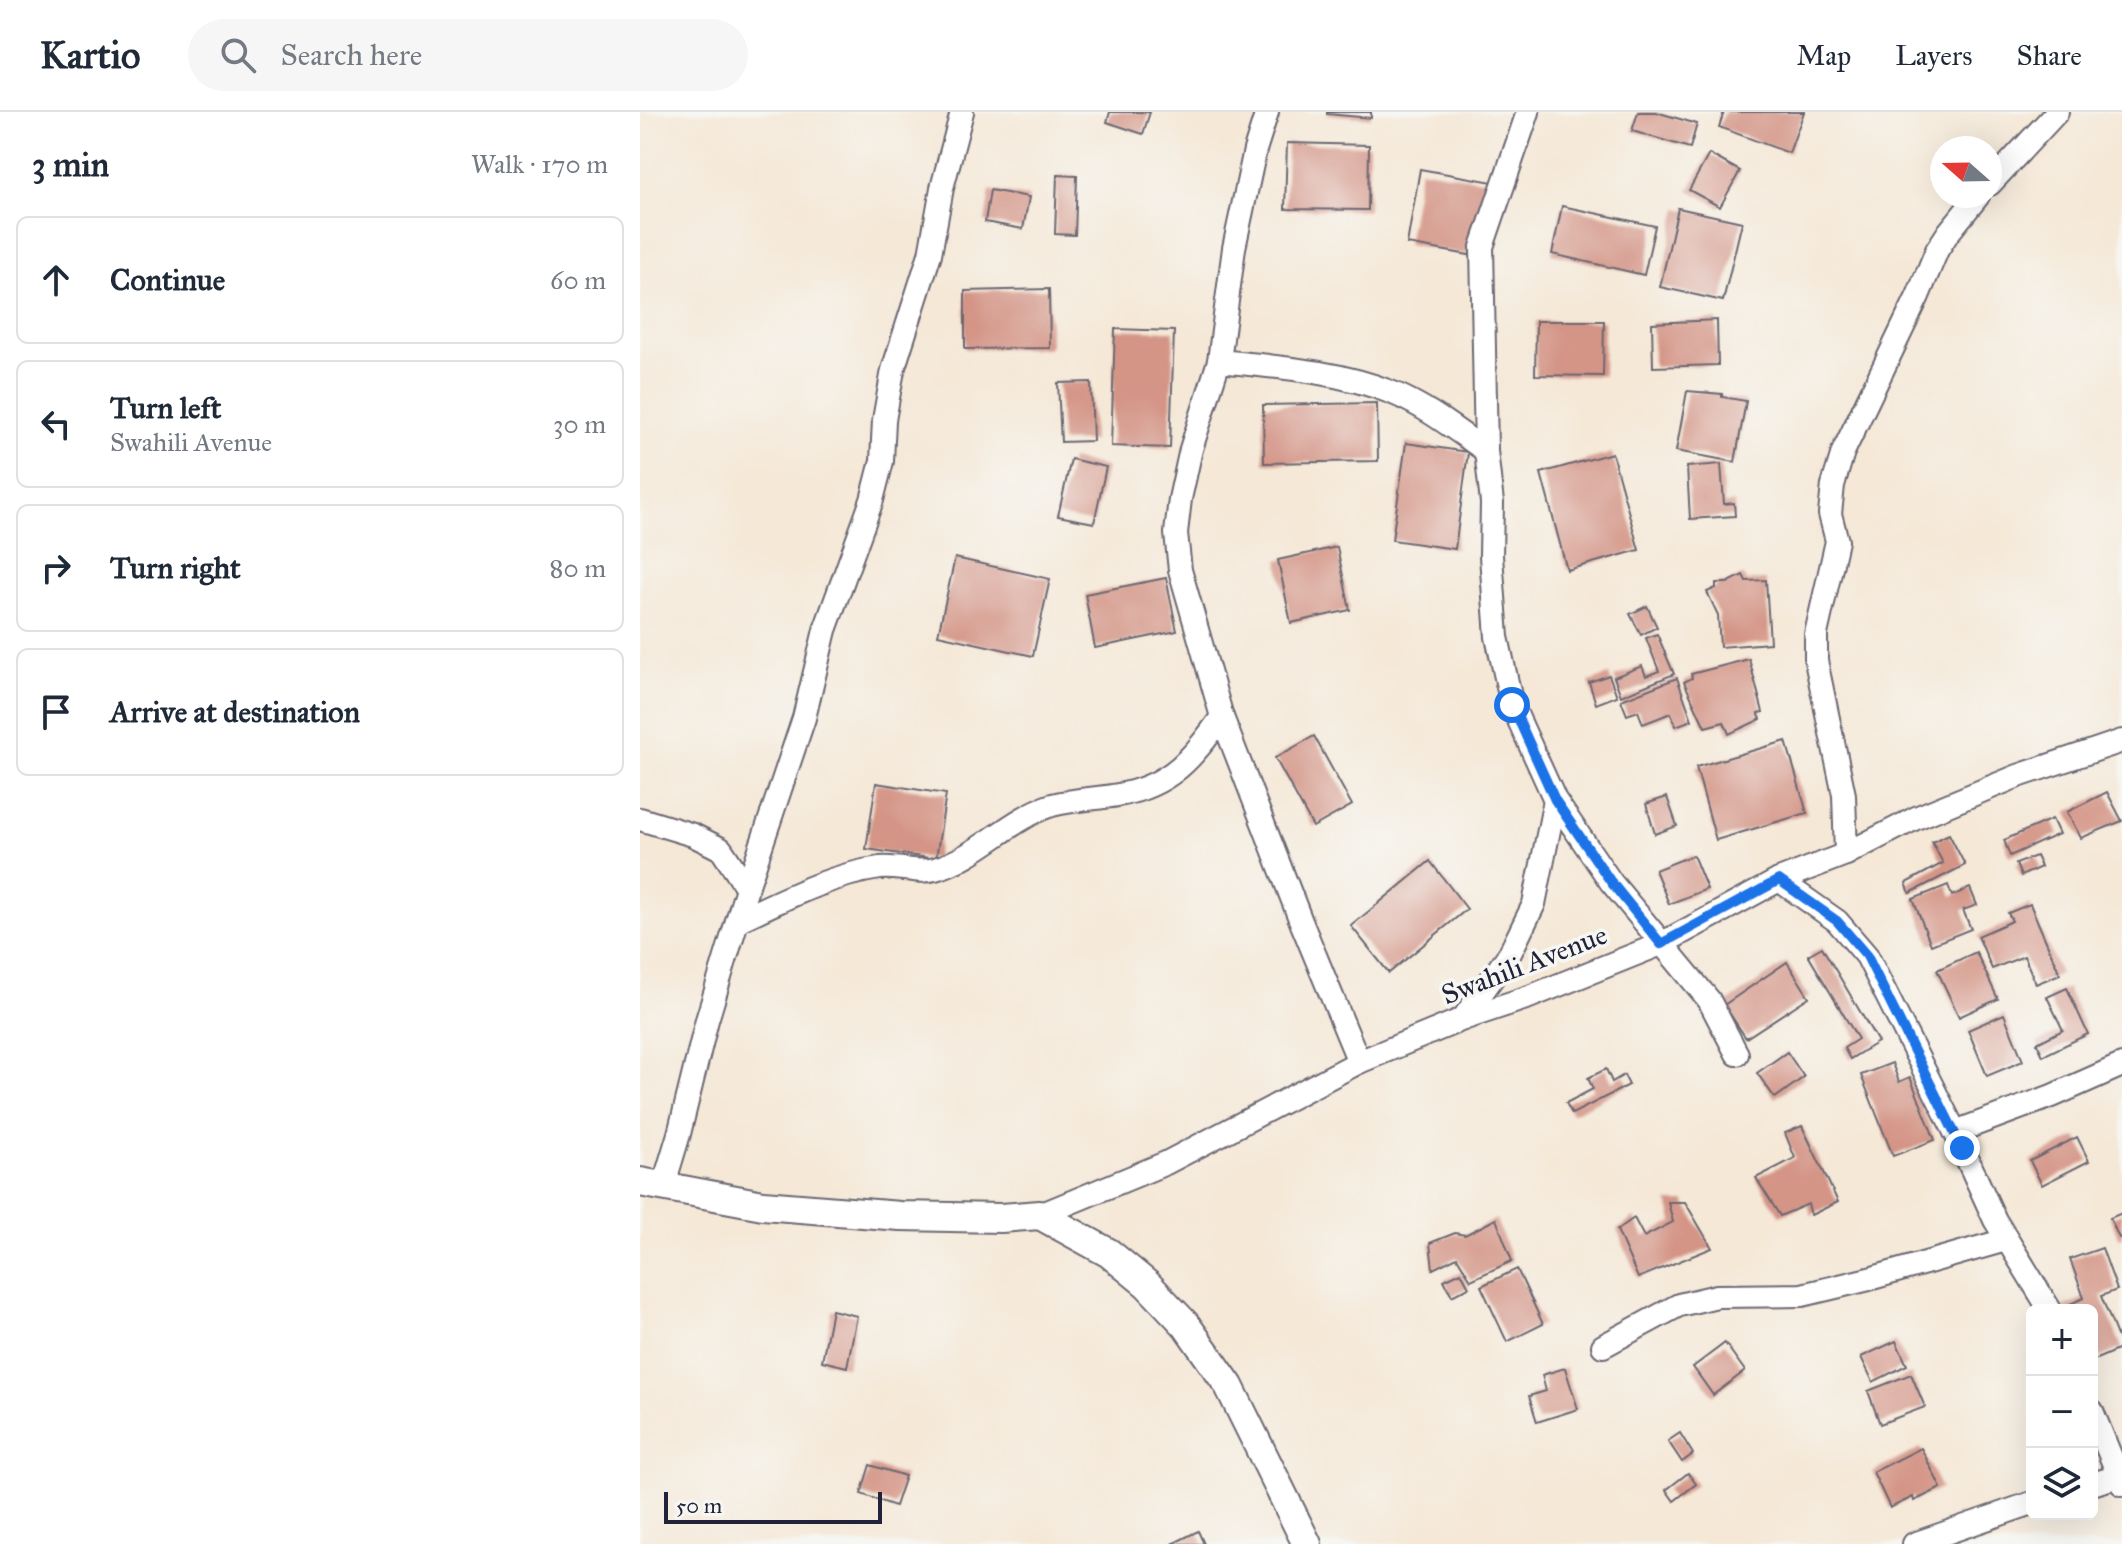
<!DOCTYPE html>
<meta charset="utf-8">
<style>
body{margin:0;font-family:"IM FELL Great Primer",serif;background:#f6f6f7;color:#1f2937}
.controls{position:absolute;right:24px;bottom:24px;display:grid;overflow:hidden;border-radius:12px;box-shadow:0 8px 32px #0002}
.controls button{width:72px;height:72px;display:grid;place-items:center;padding:0;border:0;border-bottom:2px solid #e0e1e3;background:#fff;color:#1f2937;font:40px sans-serif}
.compass{position:absolute;left:1290px;top:24px;width:72px;height:72px;border-radius:50%;background:#fff;box-shadow:0 8px 32px #0002;rotate:290deg}
.scale{position:absolute;left:24px;bottom:20px;width:218px;box-sizing:border-box;padding-left:8px;border:4px solid #22223b;border-top:0;font-size:22px;line-height:28px;white-space:nowrap;color:#22223b;-webkit-text-stroke:6px #f6f6f2;paint-order:stroke}
.stop{position:absolute;width:24px;height:24px;margin:-18px;border:6px solid #1a73e8;border-radius:50%;background:#fff}
.stop.end{background:#1a73e8;border-color:#fff;box-shadow:0 2px 8px #0008}
.list{margin:0;padding:0;list-style:none}
h2{display:flex;justify-content:space-between;align-items:center;height:104px;margin:0;padding:0 32px;font-size:34px}
h2 small{font-size:26px;font-weight:400;color:#747a83}
.list li{display:grid;grid-template-columns:52px 1fr auto;gap:24px;align-items:center;box-sizing:border-box;height:128px;margin:0 16px 16px;padding:0 16px;border:2px solid #e0e1e3;border-radius:12px}
.list b{display:block;font-size:30px;white-space:nowrap}
.list p{margin:0;font-size:26px;white-space:nowrap;color:#747a83}
.list em{font-size:26px;font-style:normal;color:#747a83}
.icon{flex:none;width:44px;height:44px;fill:none;stroke:currentColor;stroke-width:2;stroke-linecap:round;stroke-linejoin:round}
.map{position:relative;flex:none;width:1482px;height:1432px;overflow:hidden}
header{display:flex;align-items:center;gap:48px;box-sizing:border-box;height:112px;padding:0 40px;background:#fff;border-bottom:2px solid #e0e1e3}
header strong{font-size:38px}
nav{display:flex;gap:44px;margin-inline-start:auto;font-size:28px}
.search{width:560px;height:72px;background:#f6f6f7;display:flex;align-items:center;gap:20px;box-sizing:border-box;padding:0 28px;border-radius:44px;color:#747a83;font-size:30px}
main{display:flex}
aside{flex:1;background:#fff}
.map>svg:first-child{display:block}
.building{fill:#d49587}
.lines{fill:none;stroke-linecap:round;stroke-linejoin:round}
.minor-casing{stroke:#6c6772;stroke-width:26}
.tertiary-casing{stroke:#6c6772;stroke-width:32}
.minor{stroke:#fff;stroke-width:22}
.tertiary{stroke:#fff;stroke-width:28}
.route{stroke:#1a73e8;stroke-width:10}
.labels{text-anchor:middle;stroke-width:7;stroke-linejoin:round;paint-order:stroke}
.street-label{font-size:28px;fill:#22223b;stroke:#f6f6f2}
</style>
<header>
<strong>Kartio</strong>
<div class="search"><svg class="icon" aria-label="search" viewBox="0 0 24 24"><circle cx="10" cy="10" r="6"/><path d="M15 15l6 6"/></svg>Search here</div>
<nav><a>Map</a><a>Layers</a><a>Share</a></nav>
</header>
<main>
<aside>
<h2>3 min<small>Walk · 170 m</small></h2>
<ul class="list">
<li><svg class="icon" aria-label="ahead" viewBox="0 0 24 24"><path d="M12 20V5M6 11l6-6 6 6"/></svg><div><b>Continue</b></div><em>60 m</em></li>
<li><svg class="icon" aria-label="left" viewBox="0 0 24 24"><path d="M17 20v-9H6M10 6l-5 5 5 5"/></svg><div><b>Turn left</b><p>Swahili Avenue</p></div><em>30 m</em></li>
<li><svg class="icon" aria-label="right" viewBox="0 0 24 24"><path d="M7 20v-9h11M14 6l5 5-5 5"/></svg><div><b>Turn right</b></div><em>80 m</em></li>
<li><svg class="icon" aria-label="arrive" viewBox="0 0 24 24"><path d="M6 21V4h12l-3 4 3 4H6"/></svg><div><b>Arrive at destination</b></div></li>
</ul>
</aside>
<div class="map">
<svg width="1482" height="1432" viewBox="0 0 1482 1432">
<rect width="100%" height="100%" fill="#f6f6f2"/>
<filter id="ink" filterUnits="userSpaceOnUse"><feTurbulence type="fractalNoise" baseFrequency=".0125" numOctaves="2"/><feDisplacementMap in="SourceGraphic" scale="16" xChannelSelector="R" yChannelSelector="G"/><feConvolveMatrix kernelMatrix="1 2 1 2 8 2 1 2 1" color-interpolation-filters="sRGB"/></filter>
<filter id="wash" filterUnits="userSpaceOnUse"><feTurbulence type="fractalNoise" baseFrequency=".006" numOctaves="4" result="noise"/><feDisplacementMap in="SourceGraphic" scale="32" xChannelSelector="R" yChannelSelector="G"/><feGaussianBlur stdDeviation="1.8" result="paint"/><feColorMatrix in="noise" values="0 0 0 0 0 0 0 0 0 0 0 0 0 0 0 0 0 1.4 0 .05"/><feComposite in="paint" operator="in"/></filter>
<g filter="url(#wash)">
<rect width="100%" height="100%" fill="#f5e8d7"/>
<g id="blocks">
<g class="building">
<path d="M 470,0 L 510,0 L 503,22 L 467,10 Z"/>
<path d="M 687,0 L 731,0 L 731,6 L 687,2 Z"/>
<path d="M 998,0 L 1016,0 L 1057,12 L 1050,36 L 992,19 Z"/>
<path d="M 1084,0 L 1164,0 L 1149,41 L 1079,15 Z"/>
<path d="M 647,31 L 729,33 L 728,98 L 645,97 Z"/>
<path d="M 1069,42 L 1100,59 L 1080,95 L 1049,78 Z"/>
<path d="M 780,57 L 853,70 L 840,145 L 767,132 Z"/>
<path d="M 417,63 L 437,64 L 435,123 L 415,122 Z"/>
<path d="M 350,78 L 389,85 L 383,117 L 345,110 Z"/>
<path d="M 922,94 L 1015,114 L 1004,163 L 912,142 Z"/>
<path d="M 1038,96 L 1102,110 L 1083,189 L 1020,175 Z"/>
<path d="M 409,177 L 410,236 L 325,237 L 325,179 Z"/>
<path d="M 1077,208 L 1078,253 L 1013,255 L 1012,211 Z"/>
<path d="M 896,209 L 964,209 L 963,264 L 895,263 Z"/>
<path d="M 475,217 L 534,219 L 530,336 L 471,334 Z"/>
<path d="M 451,270 L 453,329 L 421,330 L 418,271 Z"/>
<path d="M 1047,279 L 1082,282 L 1082,285 L 1106,289 L 1095,350 L 1036,339 Z"/>
<path d="M 737,291 L 738,349 L 624,351 L 623,293 Z"/>
<path d="M 766,331 L 828,340 L 815,437 L 752,428 Z"/>
<path d="M 972,341 L 999,438 L 927,458 L 901,361 Z"/>
<path d="M 431,347 L 466,355 L 454,411 L 418,404 Z"/>
<path d="M 1081,352 L 1084,392 L 1094,391 L 1095,404 L 1050,407 L 1047,355 Z"/>
<path d="M 697,435 L 710,498 L 651,511 L 638,448 Z"/>
<path d="M 315,446 L 410,467 L 393,544 L 298,523 Z"/>
<path d="M 1103,463 L 1106,469 L 1126,468 L 1130,531 L 1080,535 L 1078,503 L 1067,480 L 1076,476 L 1076,471 L 1087,471 Z"/>
<path d="M 526,466 L 537,519 L 455,536 L 445,482 Z"/>
<path d="M 1007,494 L 1017,515 L 1001,523 L 990,502 Z"/>
<path d="M 1017,522 L 1034,562 L 981,584 L 974,565 L 1002,554 L 1006,564 L 1019,559 L 1006,526 Z"/>
<path d="M 1109,547 L 1123,600 L 1118,601 L 1121,607 L 1089,622 L 1084,610 L 1065,615 L 1044,570 L 1052,566 L 1051,562 Z"/>
<path d="M 969,563 L 977,584 L 956,592 L 949,570 Z"/>
<path d="M 1037,566 L 1052,608 L 1036,614 L 1031,601 L 1003,612 L 998,599 L 987,603 L 981,588 Z"/>
<path d="M 674,624 L 712,693 L 673,715 L 635,646 Z"/>
<path d="M 1146,629 L 1167,701 L 1076,728 L 1056,655 Z"/>
<path d="M 236,671 L 306,682 L 296,747 L 226,737 Z"/>
<path d="M 1467,680 L 1482,709 L 1441,726 L 1427,700 Z"/>
<path d="M 1027,685 L 1037,714 L 1015,722 L 1006,692 Z"/>
<path d="M 1412,707 L 1419,722 L 1370,744 L 1364,728 Z"/>
<path d="M 1309,722 L 1325,753 L 1270,781 L 1266,771 L 1303,751 L 1292,730 Z"/>
<path d="M 1053,743 L 1067,777 L 1029,792 L 1015,758 Z"/>
<path d="M 1396,744 L 1401,755 L 1381,764 L 1376,752 Z"/>
<path d="M 790,749 L 827,797 L 749,861 L 711,814 Z"/>
<path d="M 1308,773 L 1312,784 L 1330,776 L 1337,793 L 1323,798 L 1331,817 L 1291,833 L 1273,787 Z"/>
<path d="M 1390,792 L 1420,862 L 1396,872 L 1384,844 L 1352,857 L 1338,824 L 1372,809 L 1368,801 Z"/>
<path d="M 1182,835 L 1238,930 L 1210,947 L 1204,936 L 1218,927 L 1168,843 Z"/>
<path d="M 1336,840 L 1358,887 L 1319,905 L 1297,858 Z"/>
<path d="M 1147,850 L 1169,885 L 1106,926 L 1084,893 Z"/>
<path d="M 1427,876 L 1448,922 L 1403,944 L 1397,931 L 1423,918 L 1407,885 Z"/>
<path d="M 1364,902 L 1383,949 L 1347,964 L 1328,918 Z"/>
<path d="M 1147,940 L 1164,965 L 1135,986 L 1117,961 Z"/>
<path d="M 1252,951 L 1259,970 L 1270,965 L 1295,1028 L 1253,1044 L 1221,963 Z"/>
<path d="M 966,957 L 972,970 L 984,963 L 989,973 L 932,1002 L 926,991 L 953,977 L 948,966 Z"/>
<path d="M 1162,1014 L 1198,1090 L 1171,1103 L 1168,1092 L 1140,1104 L 1116,1066 L 1155,1046 L 1145,1021 Z"/>
<path d="M 1437,1025 L 1449,1049 L 1402,1073 L 1390,1049 Z"/>
<path d="M 1028,1090 L 1045,1090 L 1072,1136 L 998,1166 L 977,1118 L 994,1106 L 1004,1125 L 1033,1110 Z"/>
<path d="M 1482,1101 L 1482,1125 L 1479,1126 L 1470,1106 Z"/>
<path d="M 856,1107 L 872,1149 L 831,1168 L 817,1145 L 793,1157 L 790,1131 L 815,1121 L 825,1123 Z"/>
<path d="M 1462,1136 L 1477,1178 L 1461,1184 L 1482,1236 L 1452,1249 L 1452,1198 L 1416,1198 L 1444,1186 L 1430,1147 Z"/>
<path d="M 877,1157 L 903,1212 L 867,1230 L 841,1174 Z"/>
<path d="M 821,1160 L 829,1175 L 812,1184 L 804,1168 Z"/>
<path d="M 192,1198 L 217,1204 L 207,1255 L 182,1249 Z"/>
<path d="M 1256,1229 L 1267,1253 L 1233,1270 L 1221,1245 Z"/>
<path d="M 1085,1231 L 1105,1259 L 1073,1283 L 1053,1255 Z"/>
<path d="M 925,1256 L 938,1297 L 897,1310 L 889,1284 L 906,1279 L 902,1263 Z"/>
<path d="M 1271,1262 L 1285,1295 L 1240,1312 L 1228,1279 Z"/>
<path d="M 1040,1321 L 1053,1342 L 1042,1350 L 1028,1329 Z"/>
<path d="M 1281,1336 L 1301,1376 L 1274,1389 L 1273,1385 L 1250,1396 L 1233,1360 Z"/>
<path d="M 230,1353 L 265,1364 L 255,1394 L 221,1382 Z"/>
<path d="M 1048,1361 L 1056,1372 L 1034,1389 L 1026,1378 Z"/>
<path d="M 558,1419 L 564,1432 L 532,1432 Z"/>
</g>
</g>
</g>
<g filter="url(#ink)">
<use href="#blocks" fill-opacity="0" stroke="#6c6772" stroke-width="2"/>
<g class="lines">
<defs>
<g id="minor">
<path d="M 627,0 L 615,38 L 594,136 L 579,249 L 551,337 L 540,387 L 536,421 L 540,458 L 582,605 L 662,812 L 719,950"/>
<path d="M 888,0 L 842,135 L 846,339 L 852,391 L 851,444 L 857,525 L 872,593 L 915,688 L 971,770 L 1069,888 L 1097,942"/>
<path d="M 1350,72 L 1417,0"/>
<path d="M 579,249 C 638,255 698,259 753,281 C 787,295 817,319 846,339"/>
<path d="M 0,707 L 53,723 L 81,737 L 107,776"/>
<path d="M 1206,742 L 1204,683 L 1176,549 L 1176,522 L 1197,429 L 1190,402 L 1193,373 L 1203,340 L 1278,184 L 1297,138 L 1308,121 L 1338,84"/>
<path d="M 1139,768 L 1197,809 L 1227,844 L 1315,1020 L 1355,1108 L 1410,1198"/>
<path d="M 97,809 C 142,788 190,763 240,756 C 258,754 278,762 295,757 C 338,745 369,707 412,693 C 433,687 457,687 478,683 C 531,674 553,645 582,605"/>
<path d="M 823,907 L 870,841 L 894,792 L 915,688"/>
<path d="M 1315,1020 L 1412,984 L 1482,953"/>
<path d="M 23,1075 L 39,1022 L 67,908 L 107,776 L 164,606 L 185,518 L 232,388 L 242,349 L 244,308 L 253,258 L 290,142 L 302,76 L 322,0"/>
<path d="M 400,1103 L 526,1051 L 719,950 L 823,907 L 889,885 L 1021,832 L 1139,768 L 1206,742 L 1276,706 L 1378,664 L 1482,629"/>
<path d="M 963,1234 L 1039,1193 L 1077,1184 L 1162,1183 L 1229,1167 L 1366,1128"/>
<path d="M 1452,1299 L 1482,1372"/>
<path d="M 1452,1372 L 1479,1364"/>
<path d="M 1274,1432 L 1392,1391"/>
</g>
<path id="tertiary" d="M 0,1070 L 123,1093 L 260,1104 L 361,1106 L 400,1103 L 469,1141 L 508,1173 L 546,1213 L 589,1274 L 667,1432"/>
</defs>
<use href="#minor" class="minor-casing"/>
<use href="#tertiary" class="tertiary-casing"/>
<use href="#minor" class="minor"/>
<use href="#tertiary" class="tertiary"/>
</g>
</g>
<g class="lines" filter="url(#ink)">
<path class="route" d="M 872,593 L 915,688 L 971,770 L 1021,832 L 1139,768 L 1197,809 L 1227,844 L 1322,1036"/>
</g>
<g class="labels">
<g class="street-label">
<text transform="translate(884 852) rotate(-21)" y="10">Swahili Avenue</text>
</g>
</g>
</svg>
<div class="controls">
<button>+</button>
<button>−</button>
<button><svg class="icon" aria-label="layers" viewBox="0 0 24 24"><path d="M12 4l9 5-9 5-9-5zM3 14l9 5 9-5"/></svg></button>
</div>
<svg class="compass" viewBox="-18 -18 36 36"><path d="M0-13l5 13h-10z" fill="#e53935"/><path d="M0 13l5-13h-10z" fill="#747a83"/></svg>
<div class="scale">50 m</div>
<div class="stop" style="left:872px;top:593px"></div>
<div class="stop end" style="left:1322px;top:1036px"></div>
</div>
</main>
